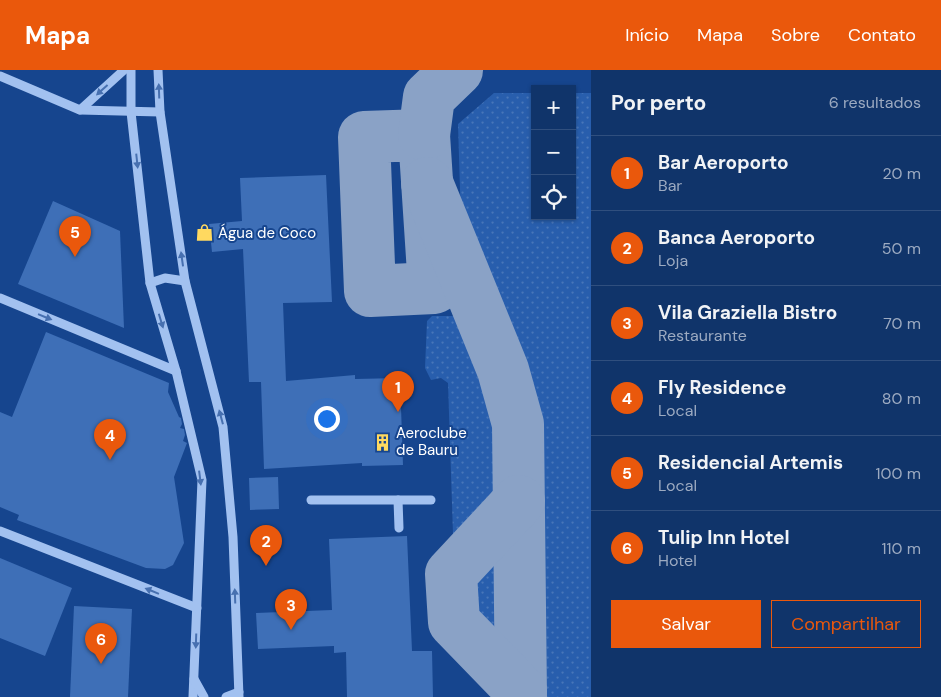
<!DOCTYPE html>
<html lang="pt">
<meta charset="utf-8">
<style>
body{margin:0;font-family:"DM Sans",sans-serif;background:#1e3f72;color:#f1f3f6}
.controls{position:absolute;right:15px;top:15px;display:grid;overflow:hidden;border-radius:0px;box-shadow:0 1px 4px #0004}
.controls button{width:45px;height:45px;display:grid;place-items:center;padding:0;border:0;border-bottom:1px solid #304f7e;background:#10346a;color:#f1f3f6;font:25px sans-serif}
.you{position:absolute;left:326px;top:348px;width:18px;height:18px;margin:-12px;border:4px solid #fff;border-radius:50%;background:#1a73e8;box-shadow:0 0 0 8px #1a73e833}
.badge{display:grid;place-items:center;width:32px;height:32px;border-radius:50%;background:#ea580c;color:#fff;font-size:16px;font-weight:700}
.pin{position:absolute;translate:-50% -41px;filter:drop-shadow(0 1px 2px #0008)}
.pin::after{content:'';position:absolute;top:26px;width:18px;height:15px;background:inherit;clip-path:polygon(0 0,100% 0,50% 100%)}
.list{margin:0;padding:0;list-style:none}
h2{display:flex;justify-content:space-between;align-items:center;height:65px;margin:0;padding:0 20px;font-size:21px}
h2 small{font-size:16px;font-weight:400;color:#9caac1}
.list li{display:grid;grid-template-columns:32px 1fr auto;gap:15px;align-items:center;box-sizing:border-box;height:75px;padding:0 20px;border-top:1px solid #304f7e}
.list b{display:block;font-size:19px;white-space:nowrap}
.list p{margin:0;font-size:16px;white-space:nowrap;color:#9caac1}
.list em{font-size:16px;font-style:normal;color:#9caac1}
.actions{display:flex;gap:10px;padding:15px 20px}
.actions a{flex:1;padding:11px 0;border:1px solid #ea580c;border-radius:0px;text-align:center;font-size:18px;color:#ea580c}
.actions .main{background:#ea580c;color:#fff}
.icon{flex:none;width:28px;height:28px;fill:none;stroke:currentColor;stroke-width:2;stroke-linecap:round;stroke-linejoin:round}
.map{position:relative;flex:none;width:591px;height:627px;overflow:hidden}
header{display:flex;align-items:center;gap:30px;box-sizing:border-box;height:70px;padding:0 25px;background:#ea580c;color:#fff}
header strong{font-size:24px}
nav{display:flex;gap:28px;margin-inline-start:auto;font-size:18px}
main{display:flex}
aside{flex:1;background:#10346a}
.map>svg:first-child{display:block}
.grass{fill:url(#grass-dots)}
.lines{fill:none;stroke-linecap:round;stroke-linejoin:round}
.taxiway{stroke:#8aa2c6;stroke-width:52}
.building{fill:#3e6fb7}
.minor{stroke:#a2c1f0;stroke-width:9}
.oneway{fill:#4770b0}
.labels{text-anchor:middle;stroke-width:4;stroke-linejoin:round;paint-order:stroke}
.poi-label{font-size:15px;fill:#fff;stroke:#16458e;text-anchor:start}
</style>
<header>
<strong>Mapa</strong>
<nav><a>Início</a><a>Mapa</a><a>Sobre</a><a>Contato</a></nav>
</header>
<main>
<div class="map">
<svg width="591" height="627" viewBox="0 0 591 627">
<defs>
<pattern id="grass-dots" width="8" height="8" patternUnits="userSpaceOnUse" patternTransform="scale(1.25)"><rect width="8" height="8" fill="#285ead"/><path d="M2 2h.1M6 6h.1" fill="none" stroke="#4876b9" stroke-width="1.8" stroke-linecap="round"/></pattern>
</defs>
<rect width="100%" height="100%" fill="#16458e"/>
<g class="grass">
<path d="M 494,23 L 535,23 L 535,146 L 572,146 L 572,23 L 591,23 L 591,627 L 533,627 L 532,341 L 461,152 L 458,54 Z"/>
<path d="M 432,246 L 465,246 L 471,252 L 494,305 L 506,341 L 510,415 L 507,426 L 466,474 L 458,470 L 453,464 L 448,313 L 441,308 L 431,310 L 425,298 L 427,251 Z"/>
<path d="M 509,464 L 513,467 L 511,592 L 504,594 L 460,550 C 456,539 454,522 458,512 Z"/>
</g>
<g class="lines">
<g class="taxiway">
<path d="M 424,65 L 434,218 L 370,221 L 364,67 Z"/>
<path d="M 424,65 L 429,27 L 457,0"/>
<path d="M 427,113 L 503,300 L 518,354 L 521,627"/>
<path d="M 519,431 L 451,504 L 454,552 L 521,621"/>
</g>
</g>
<g class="building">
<path d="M 326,105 L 332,232 L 283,233 L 286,311 L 355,305 L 355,309 L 400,308 L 403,395 L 362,396 L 362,393 L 264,399 L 261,312 L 249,312 L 243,179 L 212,182 L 209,154 L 242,151 L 240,108 Z"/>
<path d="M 53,131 L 120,161 L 124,258 L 18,214 Z"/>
<path d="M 46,262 L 169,313 L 168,322 L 179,347 L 181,348 L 182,354 L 180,358 L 184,359 L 185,365 L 183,371 L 187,373 L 174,407 L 184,473 L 173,495 L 165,499 L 146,498 L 17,450 L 19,445 L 0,437 L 0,342 L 12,347 Z"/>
<path d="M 278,407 L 279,439 L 250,440 L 249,408 Z"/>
<path d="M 407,466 L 412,581 L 432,581 L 433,627 L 347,627 L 346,582 L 334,583 L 334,576 L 258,579 L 256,543 L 332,540 L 329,469 Z"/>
<path d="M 0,488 L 72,518 L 45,586 L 0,568 Z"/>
<path d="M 74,536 L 132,539 L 128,627 L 70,627 Z"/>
</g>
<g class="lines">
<g class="minor">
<path d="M 131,0 L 131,42 L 150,213 L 176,301 L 202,410 L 193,627"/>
<path d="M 158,0 L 160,42 L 185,211 L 223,357 L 233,467 L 239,627"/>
<path d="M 0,6 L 80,40 L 160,42"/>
<path d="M 80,40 L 124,0"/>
<path d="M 150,213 L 165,208 L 185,211"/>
<path d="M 0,228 L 176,301"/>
<path d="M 311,430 L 431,430"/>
<path d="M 398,430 L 399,458"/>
<path d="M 0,461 L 197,538"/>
<path d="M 194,609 L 204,627"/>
<path d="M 226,627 L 239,622"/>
</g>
</g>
<defs><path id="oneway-solid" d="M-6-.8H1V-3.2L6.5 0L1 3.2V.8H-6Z" transform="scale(1.25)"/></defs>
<g class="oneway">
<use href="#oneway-solid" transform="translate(102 20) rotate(138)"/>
<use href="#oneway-solid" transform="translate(159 21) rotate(-92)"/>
<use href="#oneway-solid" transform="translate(137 91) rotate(84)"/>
<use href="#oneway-solid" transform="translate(182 189) rotate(-98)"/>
<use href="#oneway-solid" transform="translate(45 247) rotate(22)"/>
<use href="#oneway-solid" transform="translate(161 251) rotate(73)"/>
<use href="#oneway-solid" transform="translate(221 347) rotate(-105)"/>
<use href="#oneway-solid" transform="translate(200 408) rotate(83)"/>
<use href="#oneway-solid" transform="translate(152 521) rotate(-158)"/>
<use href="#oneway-solid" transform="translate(235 526) rotate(-92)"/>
<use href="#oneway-solid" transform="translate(196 571) rotate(92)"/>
</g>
<defs>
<symbol id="shop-bare" viewBox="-9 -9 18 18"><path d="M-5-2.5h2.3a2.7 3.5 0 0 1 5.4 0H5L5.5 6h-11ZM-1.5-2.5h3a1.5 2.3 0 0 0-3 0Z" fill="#ffd960" stroke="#16458e" stroke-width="2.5" paint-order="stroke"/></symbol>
<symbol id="building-bare" viewBox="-9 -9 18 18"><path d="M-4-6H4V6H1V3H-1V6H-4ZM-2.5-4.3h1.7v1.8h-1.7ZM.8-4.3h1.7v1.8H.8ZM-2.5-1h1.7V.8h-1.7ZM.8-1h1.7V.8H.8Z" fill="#ffd960" stroke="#16458e" stroke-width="2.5" paint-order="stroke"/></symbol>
</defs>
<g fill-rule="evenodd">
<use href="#shop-bare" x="192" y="150" width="25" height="25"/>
<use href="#building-bare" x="370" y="360" width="25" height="25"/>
</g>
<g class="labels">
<g class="poi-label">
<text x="218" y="168">Água de Coco</text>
<text x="396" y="368">Aeroclube<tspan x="396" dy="17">de Bauru</tspan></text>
</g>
</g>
</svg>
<div class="controls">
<button>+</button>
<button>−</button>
<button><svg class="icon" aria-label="locate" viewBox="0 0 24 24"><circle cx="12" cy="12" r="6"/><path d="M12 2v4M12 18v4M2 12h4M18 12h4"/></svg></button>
</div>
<div class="you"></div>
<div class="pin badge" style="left:398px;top:342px">1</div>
<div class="pin badge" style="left:266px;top:496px">2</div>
<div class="pin badge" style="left:291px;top:560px">3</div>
<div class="pin badge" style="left:110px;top:390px">4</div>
<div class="pin badge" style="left:75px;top:187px">5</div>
<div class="pin badge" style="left:101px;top:594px">6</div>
</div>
<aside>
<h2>Por perto<small>6 resultados</small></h2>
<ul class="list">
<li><span class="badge">1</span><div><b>Bar Aeroporto</b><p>Bar</p></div><em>20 m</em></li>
<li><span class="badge">2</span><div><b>Banca Aeroporto</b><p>Loja</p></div><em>50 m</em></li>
<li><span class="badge">3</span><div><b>Vila Graziella Bistro</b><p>Restaurante</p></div><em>70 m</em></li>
<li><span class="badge">4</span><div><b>Fly Residence</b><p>Local</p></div><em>80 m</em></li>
<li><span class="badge">5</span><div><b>Residencial Artemis</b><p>Local</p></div><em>100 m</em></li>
<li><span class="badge">6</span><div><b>Tulip Inn Hotel</b><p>Hotel</p></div><em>110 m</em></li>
</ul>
<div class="actions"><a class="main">Salvar</a><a>Compartilhar</a></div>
</aside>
</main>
